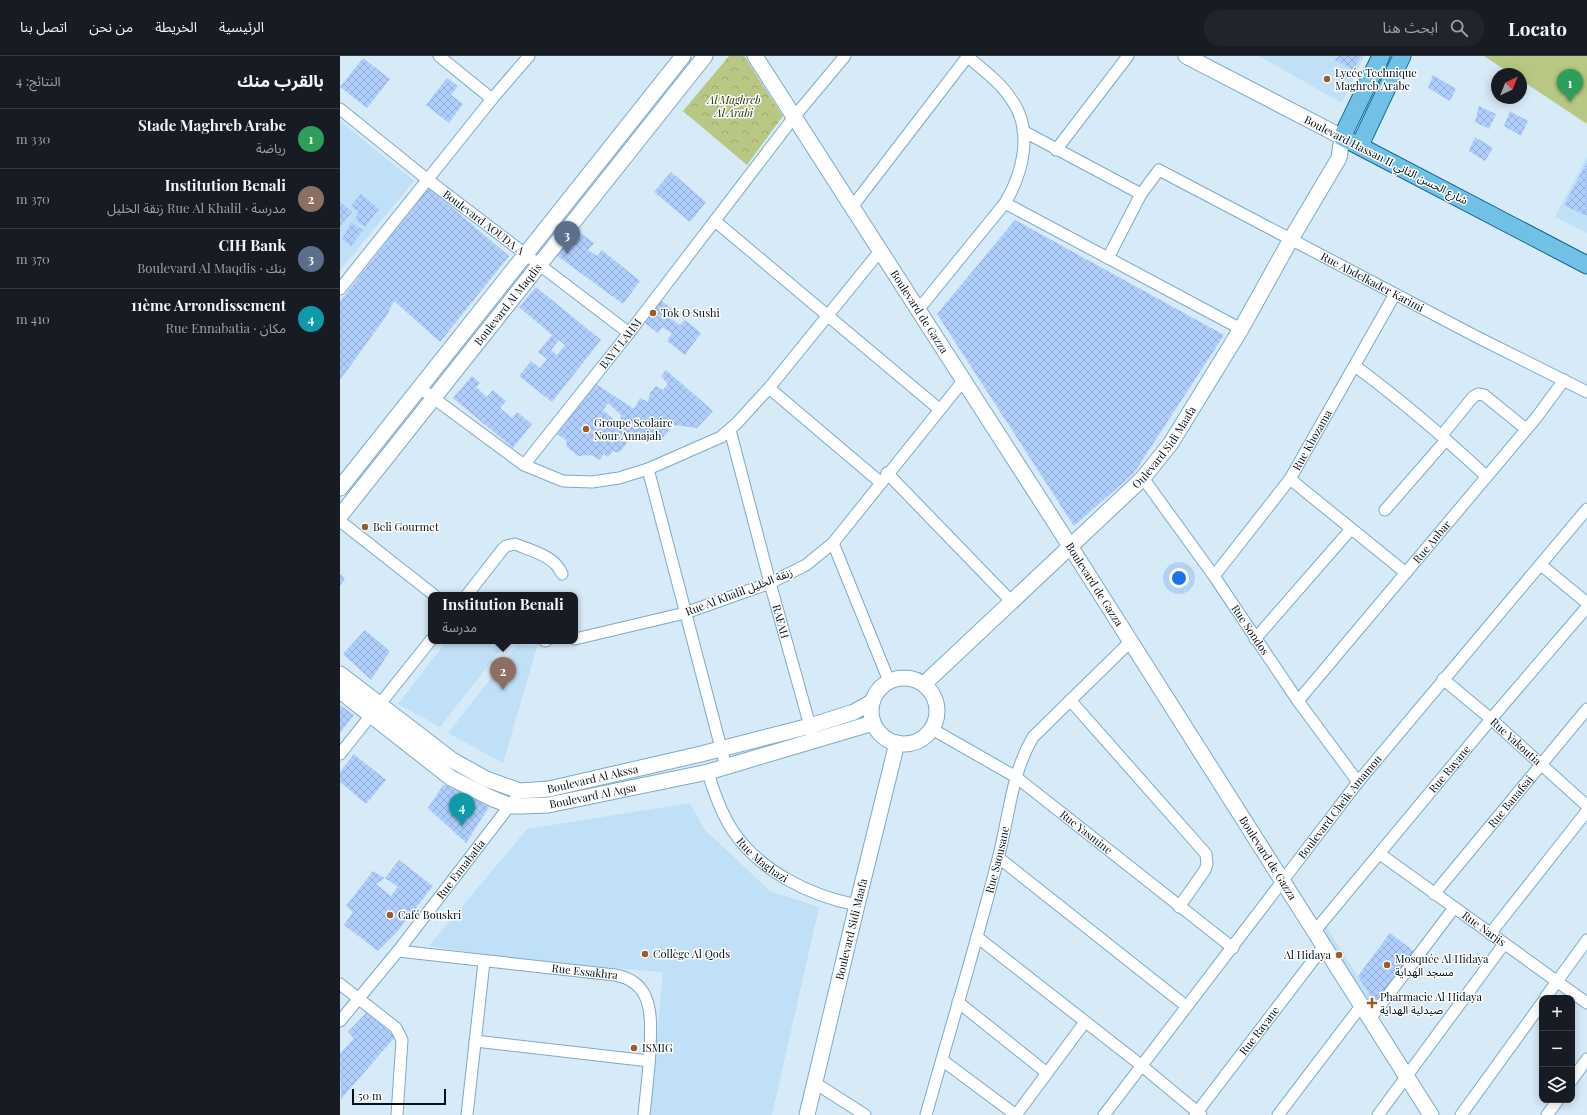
<!DOCTYPE html>
<html lang="ar">
<meta charset="utf-8">
<style>
body{margin:0;font-family:"Playfair Display","Noto Sans Arabic",serif;background:#20242c;color:#f1f3f6;direction:rtl}
.controls{position:absolute;right:12px;bottom:12px;display:grid;overflow:hidden;border-radius:8px;box-shadow:0 2px 10px #0003}
.controls button{width:36px;height:36px;display:grid;place-items:center;padding:0;border:0;border-bottom:1px solid #363941;background:#171b24;color:#f1f3f6;font:20px sans-serif}
.compass{position:absolute;left:1151px;top:12px;width:36px;height:36px;border-radius:50%;background:#171b24;box-shadow:0 2px 10px #0003;rotate:43deg}
.scale{position:absolute;left:12px;bottom:10px;width:94px;box-sizing:border-box;padding-left:4px;border:2px solid #01101b;border-top:0;font-size:11px;line-height:14px;white-space:nowrap;color:#01101b;-webkit-text-stroke:3px #fff;paint-order:stroke}
.you{position:absolute;left:839px;top:522px;width:14px;height:14px;margin:-10px;border:3px solid #fff;border-radius:50%;background:#1a73e8;box-shadow:0 0 0 6px #1a73e833}
.badge{display:grid;place-items:center;width:26px;height:26px;border-radius:50%;background:#9c5c24;color:#fff;font-size:13px;font-weight:700}
.pin{position:absolute;translate:-50% -33px;filter:drop-shadow(0 1px 2px #0008)}
.pin::after{content:'';position:absolute;top:21px;width:14px;height:12px;background:inherit;clip-path:polygon(0 0,100% 0,50% 100%)}
.popup{position:absolute;left:88px;top:536px;width:150px;height:52px;box-sizing:border-box;display:grid;place-content:center;border-radius:8px;background:#171b24;filter:drop-shadow(0 1px 3px #0005);font-size:13px;white-space:nowrap;color:#9ea1a6}
.popup b{font-size:15px;color:#f1f3f6}
.popup::after{content:'';position:absolute;left:50%;top:100%;margin-left:-8px;border:8px solid transparent;border-top-color:#171b24}
.list{margin:0;padding:0;list-style:none}
h2{display:flex;justify-content:space-between;align-items:center;height:52px;margin:0;padding:0 16px;font-size:17px}
h2 small{font-size:13px;font-weight:400;color:#9ea1a6}
.list li{display:grid;grid-template-columns:26px 1fr auto;gap:12px;align-items:center;box-sizing:border-box;height:60px;padding:0 16px;border-top:1px solid #363941}
.list b{display:block;font-size:15px;white-space:nowrap}
.list p{margin:0;font-size:13px;white-space:nowrap;color:#9ea1a6}
.list em{font-size:13px;font-style:normal;color:#9ea1a6}
.icon{flex:none;width:22px;height:22px;fill:none;stroke:currentColor;stroke-width:2;stroke-linecap:round;stroke-linejoin:round}
.map{position:relative;flex:none;width:1247px;height:1059px;overflow:hidden;direction:ltr}
header{display:flex;align-items:center;gap:24px;box-sizing:border-box;height:56px;padding:0 20px;background:#171b24;border-bottom:1px solid #363941}
header strong{font-size:19px}
nav{display:flex;gap:22px;margin-inline-start:auto;font-size:14px}
.search{width:280px;height:36px;background:#20242c;display:flex;align-items:center;gap:10px;box-sizing:border-box;padding:0 14px;border-radius:16px;color:#9ea1a6;font-size:15px}
main{display:flex}
aside{flex:1;background:#171b24}
.map>svg:first-child{display:block}
.built{fill:#bfe0f7}
.green{fill:#b8c783}
.park{fill:url(#park-crowns)}
.building{fill:url(#building-cross-hatch);fill-rule:evenodd}
.lines{fill:none;stroke-linecap:round;stroke-linejoin:round}
.street-casing{stroke:#7baaca;stroke-width:13}
.secondary-casing{stroke:#7baaca;stroke-width:17}
.primary-casing{stroke:#0d6795;stroke-width:19}
.street{stroke:#fff;stroke-width:11}
.secondary{stroke:#fff;stroke-width:15}
.primary{stroke:#71c0e6;stroke-width:17}
.poi-dot{fill:#9c5c24;stroke:#fff;stroke-width:1.5}
.labels{text-anchor:middle;stroke-width:3;stroke-linejoin:round;paint-order:stroke}
.poi-label{font-size:11px;fill:#01101b;stroke:#fff;text-anchor:start}
.park-label{font-size:11px;font-style:italic;fill:#2a3107;stroke:#fff}
.street-label{font-size:11px;fill:#01101b;stroke:#fff}
</style>
<header>
<strong>Locato</strong>
<div class="search"><svg class="icon" aria-label="search" viewBox="0 0 24 24"><circle cx="10" cy="10" r="6"/><path d="M15 15l6 6"/></svg>ابحث هنا</div>
<nav><a>الرئيسية</a><a>الخريطة</a><a>من نحن</a><a>اتصل بنا</a></nav>
</header>
<main>
<div class="map">
<svg width="1247" height="1059" viewBox="0 0 1247 1059">
<defs>
<pattern id="park-crowns" width="20" height="18" patternUnits="userSpaceOnUse"><rect width="20" height="18" fill="#b8c783"/><path d="M2 6a3 3 0 1 1 6 0M12 15a3 3 0 1 1 6 0" fill="none" stroke="#9caa71"/></pattern>
<pattern id="building-cross-hatch" width="8" height="8" patternUnits="userSpaceOnUse"><rect width="8" height="8" fill="#afcefd"/><path d="M0 0l8 8M0 8l8-8" fill="none" stroke="#95b0d8"/></pattern>
</defs>
<rect width="100%" height="100%" fill="#d7eaf7"/>
<g class="built">
<path d="M 919,0 L 1024,0 L 1002,47 Z"/>
<path d="M 0,65 L 74,125 L 0,214 Z"/>
<path d="M 1247,100 L 1247,177 L 1215,161 Z"/>
<path d="M 107,585 L 152,585 L 165,588 L 100,671 L 58,648 Z"/>
<path d="M 177,589 L 197,591 L 163,707 L 108,677 Z"/>
<path d="M 350,747 L 364,773 L 430,835 L 479,851 L 432,1059 L 310,1059 L 323,916 L 194,906 L 89,890 L 187,773 Z"/>
<path d="M 986,870 L 1036,949 L 1030,957 L 980,878 Z"/>
</g>
<path class="green" d="M 1144,0 L 1247,0 L 1247,68 L 1181,24 L 1181,18 L 1171,18 Z"/>
<path class="park" d="M 389,0 L 404,0 L 443,60 L 407,109 L 343,55 Z"/>
<g class="building">
<path d="M 998,0 L 1021,0 L 1013,14 L 995,4 Z"/>
<path d="M 23,2 L 50,23 L 27,52 L 0,31 Z"/>
<path d="M 1093,19 L 1116,33 L 1110,45 L 1088,32 Z"/>
<path d="M 107,22 L 118,30 L 111,39 L 123,48 L 109,67 L 86,49 Z"/>
<path d="M 1139,50 L 1156,58 L 1149,73 L 1135,66 Z"/>
<path d="M 1170,55 L 1188,65 L 1181,80 L 1164,70 Z"/>
<path d="M 1135,81 L 1153,92 L 1145,105 L 1129,95 Z"/>
<path d="M 1247,106 L 1247,160 L 1224,149 Z"/>
<path d="M 331,116 L 366,146 L 350,166 L 314,136 Z"/>
<path d="M 89,132 L 169,200 L 100,286 L 54,245 L 47,259 L 0,324 L 0,245 Z"/>
<path d="M 21,138 L 39,153 L 25,171 L 15,163 L 19,156 L 11,150 Z"/>
<path d="M 0,146 L 12,156 L 0,170 Z"/>
<path d="M 675,164 L 884,279 L 794,417 L 734,470 L 597,258 Z"/>
<path d="M 11,166 L 23,174 L 11,190 L 2,183 Z"/>
<path d="M 236,174 L 254,187 L 248,194 L 257,200 L 262,194 L 300,225 L 283,248 L 216,199 Z"/>
<path d="M 196,231 L 261,284 L 212,346 L 179,320 L 191,305 L 200,312 L 207,303 L 198,296 L 212,279 L 179,251 ZM 219,284 L 225,289 L 217,299 L 211,294 Z"/>
<path d="M 320,243 L 335,256 L 330,262 L 340,269 L 345,264 L 361,277 L 345,299 L 327,285 L 332,277 L 322,271 L 318,277 L 302,265 Z"/>
<path d="M 326,314 L 373,355 L 357,372 L 334,369 L 323,381 L 303,379 L 297,384 L 293,379 L 279,397 L 273,395 L 268,401 L 264,398 L 260,404 L 251,399 L 238,400 L 227,391 L 226,384 L 217,378 L 256,328 L 294,353 L 300,342 L 308,346 L 310,337 L 316,330 L 323,334 L 328,328 L 321,320 ZM 268,347 L 282,360 L 277,366 L 263,354 Z"/>
<path d="M 132,320 L 140,327 L 136,331 L 147,341 L 153,334 L 166,345 L 160,352 L 172,362 L 177,356 L 192,368 L 173,392 L 113,342 Z"/>
<path d="M 0,518 L 5,522 L 0,530 Z"/>
<path d="M 25,574 L 50,595 L 31,624 L 3,598 Z"/>
<path d="M 0,649 L 14,659 L 0,677 Z"/>
<path d="M 14,698 L 46,724 L 26,748 L 0,726 L 0,716 Z"/>
<path d="M 103,729 L 122,732 L 149,751 L 126,787 L 88,752 Z"/>
<path d="M 59,804 L 93,830 L 57,876 L 38,895 L 4,869 L 13,856 L 6,850 L 33,815 L 45,822 L 36,828 L 51,840 L 58,831 L 45,822 Z"/>
<path d="M 1050,877 L 1076,897 L 1036,949 L 1018,920 Z"/>
<path d="M 27,956 L 55,981 L 1,1043 L 0,998 L 14,982 L 8,976 Z"/>
</g>
<g class="lines">
<defs>
<g id="street">
<path d="M 99,0 L 152,43"/>
<path id="s1" d="M 0,53 L 88,124 L 289,277"/>
<path d="M 683,75 L 801,138"/>
<path d="M 716,94 L 788,0"/>
<path d="M 665,147 L 901,273"/>
<path d="M 512,151 L 628,0"/>
<path d="M 375,165 L 599,353"/>
<path id="s2" d="M 768,202 L 801,138 L 819,114 L 1137,281 L 1247,336"/>
<path d="M 0,233 L 152,43 L 189,0"/>
<path d="M 578,254 L 665,147 C 683,117 694,74 671,43 C 660,26 642,13 627,0"/>
<path d="M 1015,310 C 1061,344 1104,381 1146,420"/>
<path d="M 80,332 L 184,409 L 223,425 L 252,426 L 279,422 L 308,413 L 381,381 L 397,367 L 429,332 L 540,195"/>
<path d="M 429,332 L 540,426"/>
<path id="s3" d="M 390,374 L 430,527 L 472,677"/>
<path d="M 1102,379 L 1133,341 L 1138,338 L 1144,339 L 1186,373"/>
<path id="s4" d="M 184,409 L 289,277 L 454,61 L 505,0"/>
<path d="M 308,413 L 386,711"/>
<path d="M 547,417 L 672,546"/>
<path id="s5" d="M 803,422 L 874,520 L 958,645 L 1018,726"/>
<path d="M 950,423 L 1066,517"/>
<path d="M 1045,454 L 1106,384"/>
<path d="M 0,465 L 94,539"/>
<path d="M 493,487 L 549,625"/>
<path d="M 1201,509 L 1247,547"/>
<path id="s6" d="M 874,520 L 950,423 L 1055,238"/>
<path d="M 127,539 L 162,494 L 166,490 L 175,488 C 192,495 215,500 222,518"/>
<path d="M 235,583 L 345,557 L 430,527 L 466,509 L 493,487 L 623,325"/>
<path d="M 915,583 L 1011,473"/>
<path d="M 205,585 L 206,585"/>
<path id="s7" d="M 1103,623 L 1151,663 L 1247,750"/>
<path d="M 730,644 L 866,798 L 867,808 L 865,814 L 839,851"/>
<path id="s8" d="M 958,645 L 1196,362 L 1224,324"/>
<path id="s9" d="M 592,673 L 676,721 L 893,892"/>
<path d="M 0,698 L 91,584"/>
<path id="s10" d="M 368,716 C 374,737 381,757 393,775 C 420,815 470,840 517,849"/>
<path id="s11" d="M 1040,798 L 1247,947"/>
<path d="M 659,802 L 846,950"/>
<path id="s12" d="M 1094,838 L 1247,653"/>
<path id="s13" d="M 974,876 L 1151,663 L 1247,551"/>
<path d="M 1150,878 L 1247,755"/>
<path d="M 637,881 L 802,1010 L 861,1059"/>
<path id="s14" d="M 58,895 L 275,919 C 315,926 311,963 310,994 C 309,1016 306,1037 304,1059"/>
<path d="M 0,928 L 56,972 L 62,984 L 57,1059"/>
<path d="M 1205,942 L 1247,884"/>
<path d="M 618,946 L 707,1017"/>
<path d="M 1030,963 L 1114,852"/>
<path id="s15" d="M 0,965 L 58,895 L 174,744"/>
<path d="M 135,985 L 309,1005"/>
<path d="M 602,1004 L 676,1059 L 745,966"/>
<path d="M 1232,1024 L 1247,1003"/>
<path d="M 475,1027 L 525,1059"/>
<path d="M 127,1059 L 144,906"/>
<path id="s16" d="M 586,1059 C 610,974 636,889 658,803 C 669,762 671,718 693,681 L 791,585"/>
<path id="s17" d="M 764,1059 L 1018,726 L 1247,453"/>
<path id="s18" d="M 855,1059 L 984,890"/>
<path d="M 938,1059 L 1021,950"/>
<path d="M 1038,1059 L 1164,888"/>
<path d="M 1121,1059 L 1202,947"/>
<path d="M 1207,1059 L 1218,1044"/>
</g>
<g id="secondary">
<path id="s19" d="M 415,0 L 730,490 L 1091,1059"/>
<path d="M 0,432 L 343,0"/>
<path id="s20" d="M 0,460 L 365,0"/>
<path id="s21" d="M 0,618 L 112,704 L 146,723 L 180,735 L 209,733 L 361,698 L 470,670 L 514,656 L 532,646"/>
<circle cx="564" cy="655" r="33"/>
<path id="s22" d="M 584,628 L 803,422 L 831,387 L 901,273 L 951,183 L 999,102 L 1002,81 L 846,0"/>
<path id="s23" d="M 0,635 L 111,722 L 151,742 L 171,750 L 181,750 L 208,749 L 368,716 L 533,667"/>
<path id="s24" d="M 467,1059 L 517,849 L 557,687"/>
</g>
<g id="primary">
<path d="M 1041,0 L 1002,81 L 1247,209"/>
<path d="M 1020,89 L 1062,0"/>
</g>
</defs>
<use href="#street" class="street-casing"/>
<use href="#secondary" class="secondary-casing"/>
<use href="#primary" class="primary-casing"/>
<use href="#street" class="street"/>
<use href="#secondary" class="secondary"/>
<use href="#primary" class="primary"/>
</g>
<g class="poi-dot">
<circle cx="987" cy="23" r="4"/>
<circle cx="313" cy="257" r="4"/>
<circle cx="246" cy="373" r="4"/>
<circle cx="25" cy="471" r="4"/>
<circle cx="50" cy="859" r="4"/>
<circle cx="305" cy="898" r="4"/>
<circle cx="999" cy="899" r="4"/>
<circle cx="1047" cy="909" r="4"/>
<path d="M1030 941h4v4h4v4h-4v4h-4v-4h-4v-4h4z"/>
<circle cx="294" cy="992" r="4"/>
</g>
<g class="labels">
<g class="poi-label">
<text x="995" y="21">Lycée Technique<tspan x="995" dy="13">Maghreb Arabe</tspan></text>
<text x="321" y="261">Tok O Sushi</text>
<text x="254" y="371">Groupe Scolaire<tspan x="254" dy="13">Nour Annajah</tspan></text>
<text x="33" y="475">Beli Gourmet</text>
<text x="58" y="863">Café Bouskri</text>
<text x="313" y="902">Collège Al Qods</text>
<text x="991" y="903" text-anchor="end">Al Hidaya</text>
<text x="1055" y="907">Mosquée Al Hidaya<tspan x="1055" dy="13">مسجد الهداية</tspan></text>
<text x="1040" y="945">Pharmacie Al Hidaya<tspan x="1040" dy="13">صيدلية الهداية</tspan></text>
<text x="302" y="996">ISMIG</text>
</g>
<g class="park-label">
<text x="394" y="48">Al Maghreb<tspan x="394" dy="13">Al Arabi</tspan></text>
</g>
<g class="street-label">
<text transform="translate(1046 104) rotate(27)" y="4">Boulevard Hassan II شارع الحسن الثاني</text>
<text dy="4" stroke="none"><textPath href="#s1" startOffset="183">Boulevard AOUDA A</textPath></text>
<text dy="4" stroke="none"><textPath href="#s2" startOffset="343">Rue Abdelkader Karimi</textPath></text>
<text dy="4" stroke="none"><textPath href="#s20" startOffset="270">Boulevard Al Maqdis</textPath></text>
<text dy="4" stroke="none"><textPath href="#s19" startOffset="304">Boulevard de Gazza</textPath></text>
<text dy="4" stroke="none"><textPath href="#s4" startOffset="155">BAYT LAHM</textPath></text>
<text dy="4" stroke="none"><textPath href="#s6" startOffset="168">Rue Khozama</textPath></text>
<text dy="4" stroke="none"><textPath href="#s22" startOffset="338">Oulevard Sidi Maafa</textPath></text>
<text dy="4" stroke="none"><textPath href="#s8" startOffset="208">Rue Anbar</textPath></text>
<text dy="4" stroke="none"><textPath href="#s19" startOffset="628">Boulevard de Gazza</textPath></text>
<text transform="translate(399 536) rotate(-21)" y="4">Rue Al Khalil زنقة الخليل</text>
<text dy="4" stroke="none"><textPath href="#s3" startOffset="198">RAFAH</textPath></text>
<text dy="4" stroke="none"><textPath href="#s5" startOffset="186">Rue Sondos</textPath></text>
<text dy="4" stroke="none"><textPath href="#s7" startOffset="96">Rue Yakoutia</textPath></text>
<text dy="4" stroke="none"><textPath href="#s13" startOffset="212">Rue Rayane</textPath></text>
<text dy="4" stroke="none"><textPath href="#s21" startOffset="290">Boulevard Al Akssa</textPath></text>
<text dy="4" stroke="none"><textPath href="#s23" startOffset="290">Boulevard Al Aqsa</textPath></text>
<text dy="4" stroke="none"><textPath href="#s12" startOffset="120">Rue Banafsaj</textPath></text>
<text dy="4" stroke="none"><textPath href="#s17" startOffset="388">Boulevard Cheik Amamou</textPath></text>
<text dy="4" stroke="none"><textPath href="#s9" startOffset="186">Rue Yasmine</textPath></text>
<text dy="4" stroke="none"><textPath href="#s10" startOffset="106">Rue Maghazi</textPath></text>
<text dy="4" stroke="none"><textPath href="#s19" startOffset="952">Boulevard de Gazza</textPath></text>
<text dy="4" stroke="none"><textPath href="#s16" startOffset="265">Rue Saousane</textPath></text>
<text dy="4" stroke="none"><textPath href="#s15" startOffset="194">Rue Ennabatia</textPath></text>
<text dy="4" stroke="none"><textPath href="#s24" startOffset="191">Boulevard Sidi Maafa</textPath></text>
<text dy="4" stroke="none"><textPath href="#s11" startOffset="128">Rue Narjis</textPath></text>
<text dy="4" stroke="none"><textPath href="#s14" startOffset="188">Rue Essakhra</textPath></text>
<text dy="4" stroke="none"><textPath href="#s18" startOffset="106">Rue Rayane</textPath></text>
</g>
</g>
</svg>
<div class="controls">
<button>+</button>
<button>−</button>
<button><svg class="icon" aria-label="layers" viewBox="0 0 24 24"><path d="M12 4l9 5-9 5-9-5zM3 14l9 5 9-5"/></svg></button>
</div>
<svg class="compass" viewBox="-18 -18 36 36"><path d="M0-13l5 13h-10z" fill="#e53935"/><path d="M0 13l5-13h-10z" fill="#9ea1a6"/></svg>
<div class="scale">50 m</div>
<div class="you"></div>
<div class="pin badge" style="left:1230px;top:46px;background:#2e9e5b">1</div>
<div class="pin badge" style="left:163px;top:634px;background:#8d6e63">2</div>
<div class="popup"><b>Institution Benali</b>مدرسة</div>
<div class="pin badge" style="left:227px;top:198px;background:#5c6f8a">3</div>
<div class="pin badge" style="left:122px;top:770px;background:#0f9aa8">4</div>
</div>
<aside>
<h2>بالقرب منك<small>النتائج: 4</small></h2>
<ul class="list">
<li><span class="badge" style="background:#2e9e5b">1</span><div><b>Stade Maghreb Arabe</b><p>رياضة</p></div><em>330 m</em></li>
<li><span class="badge" style="background:#8d6e63">2</span><div><b>Institution Benali</b><p>مدرسة · Rue Al Khalil زنقة الخليل</p></div><em>370 m</em></li>
<li><span class="badge" style="background:#5c6f8a">3</span><div><b>CIH Bank</b><p>بنك · Boulevard Al Maqdis</p></div><em>370 m</em></li>
<li><span class="badge" style="background:#0f9aa8">4</span><div><b>11ème Arrondissement</b><p>مكان · Rue Ennabatia</p></div><em>410 m</em></li>
</ul>
</aside>
</main>
